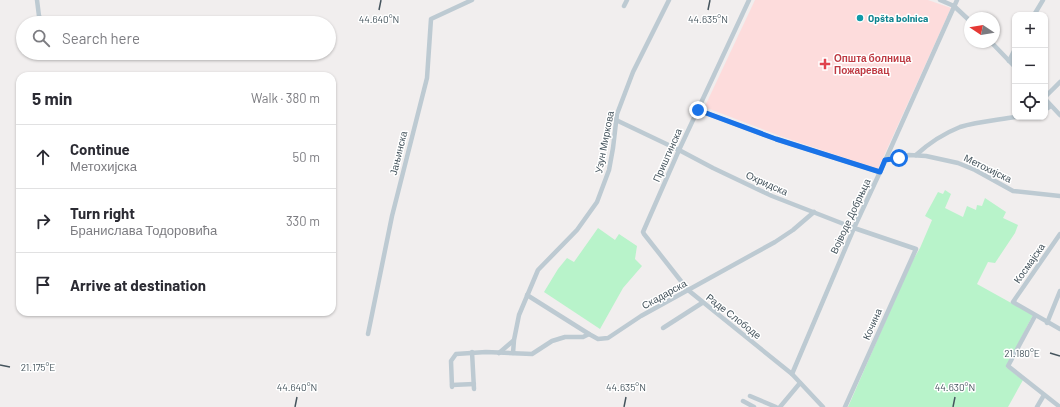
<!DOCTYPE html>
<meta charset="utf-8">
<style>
body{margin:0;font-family:Barlow,sans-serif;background:#f7f7f7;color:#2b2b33}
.controls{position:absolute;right:12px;top:12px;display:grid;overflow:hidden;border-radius:8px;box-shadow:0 1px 3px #0004}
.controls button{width:36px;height:36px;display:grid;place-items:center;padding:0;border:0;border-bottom:1px solid #e1e1e2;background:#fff;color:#2b2b33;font:20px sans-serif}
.compass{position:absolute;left:964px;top:12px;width:36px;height:36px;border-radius:50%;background:#fff;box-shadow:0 1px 3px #0004;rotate:282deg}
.stop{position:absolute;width:12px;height:12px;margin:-9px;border:3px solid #1a73e8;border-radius:50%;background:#fff}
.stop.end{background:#1a73e8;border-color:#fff;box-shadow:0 1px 4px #0008}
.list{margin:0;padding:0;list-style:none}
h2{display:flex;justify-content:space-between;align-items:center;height:52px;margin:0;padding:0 16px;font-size:17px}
h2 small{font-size:13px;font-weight:400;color:#7c7c81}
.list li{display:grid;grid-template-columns:26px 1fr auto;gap:12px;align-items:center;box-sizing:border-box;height:64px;padding:0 16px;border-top:1px solid #e1e1e2}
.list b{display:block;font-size:15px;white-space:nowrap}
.list p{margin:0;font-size:13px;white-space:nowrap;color:#7c7c81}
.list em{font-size:13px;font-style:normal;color:#7c7c81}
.icon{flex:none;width:22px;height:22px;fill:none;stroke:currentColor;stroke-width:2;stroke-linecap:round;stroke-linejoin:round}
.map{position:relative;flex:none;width:1060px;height:407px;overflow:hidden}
.search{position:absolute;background:#fff;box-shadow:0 1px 3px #0004;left:16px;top:16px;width:320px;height:44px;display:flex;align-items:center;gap:10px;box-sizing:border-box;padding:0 14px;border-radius:22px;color:#7c7c81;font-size:15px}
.panel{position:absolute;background:#fff;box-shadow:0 1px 3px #0004;left:16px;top:72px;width:320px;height:244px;border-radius:12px}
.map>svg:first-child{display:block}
.medical{fill:#fddcdc}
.green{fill:#b8f3ca}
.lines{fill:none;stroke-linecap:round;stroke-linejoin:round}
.minor{stroke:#bdcad2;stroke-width:4.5}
.route{stroke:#1a73e8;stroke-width:5}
.ticks{fill:none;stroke:#45545d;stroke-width:1.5}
.culture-dot{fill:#0f9aa8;stroke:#fff;stroke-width:1.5}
.health-dot{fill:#e0444e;stroke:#fff;stroke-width:1.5}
.labels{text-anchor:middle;stroke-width:3;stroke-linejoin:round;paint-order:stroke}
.culture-label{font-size:10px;font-weight:bold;fill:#0d838f;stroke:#fff;text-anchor:start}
.health-label{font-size:10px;font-weight:bold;fill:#be3a42;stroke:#fff;text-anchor:start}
.street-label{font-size:10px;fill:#45545d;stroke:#fff}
.ticks-label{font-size:10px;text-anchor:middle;fill:#45545d;stroke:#fff;stroke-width:3;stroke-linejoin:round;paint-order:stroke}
</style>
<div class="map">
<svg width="1060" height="407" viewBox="0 0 1060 407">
<rect width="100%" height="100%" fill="#f1eeee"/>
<path class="medical" d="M 755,0 L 928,0 L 951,8 L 878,169 L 780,136 L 707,108 L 706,104 Z"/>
<g class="green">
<path d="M 945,190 L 951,194 L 945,208 L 963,217 L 967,206 L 976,210 L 977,205 L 982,206 L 985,198 L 1006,212 L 1003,218 L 1018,225 L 1015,233 L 995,263 L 988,262 L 977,284 L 1033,315 L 1006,367 L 1023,380 L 1008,407 L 848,407 L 910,265 L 920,248 L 932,220 L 925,216 L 938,192 L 943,194 Z"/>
<path d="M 598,228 L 615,240 L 619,234 L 637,246 L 635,259 L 642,266 L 623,288 L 600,329 L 544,292 L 558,269 L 567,258 L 574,262 Z"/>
</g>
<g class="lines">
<g class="minor">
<path d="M 37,0 L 39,16 L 44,23"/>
<path d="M 749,0 L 679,150 L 643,232 L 644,234 L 688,290 L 792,374 L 823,407"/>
<path d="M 940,0 L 954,6 L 970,21"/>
<path d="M 624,6 L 627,0"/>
<path d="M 1034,15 L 1043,0"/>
<path d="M 991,42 L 1015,67"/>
<path d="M 1009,61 L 1015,49"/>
<path d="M 1045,97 L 1060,82"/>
<path d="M 1045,99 L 1060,115"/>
<path d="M 698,110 L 776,139 L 880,172"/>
<path d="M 1045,110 L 1051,106"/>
<path d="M 616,120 L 679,150 L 713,168 L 772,196 L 854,228 L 916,249 L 845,407"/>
<path d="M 916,155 C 928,144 945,133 960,127 C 977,122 998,120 1015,117"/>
<path d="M 885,160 L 909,155 L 926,156 L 958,163 L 975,170 L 1013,191 L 1060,196"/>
<path d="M 1060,234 L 1013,302 L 1060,329"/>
<path d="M 527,295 L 589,334"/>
<path d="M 1035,316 L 1008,366 L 1060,407"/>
<path d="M 1047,323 L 1060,291"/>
<path d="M 663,328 L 702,303"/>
<path d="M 368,334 L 392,216 L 427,78 L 431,19 L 472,0"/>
<path d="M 472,352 L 474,389"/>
<path d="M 499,353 L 513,341"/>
<path d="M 513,353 L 514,340 L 519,315 L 538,270 L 577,230 L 597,202 L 609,170 L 613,148 L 617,114 L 633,72 L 669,0"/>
<path d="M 792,374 L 854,228 L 880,172 L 957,0"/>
<path d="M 452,385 L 474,384"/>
<path d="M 452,387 L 451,361 L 456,354 L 486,352 L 532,354 L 552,341 L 565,337 L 583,337 L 589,334 L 598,339 L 608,338 L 641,316 L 775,242 L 793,230 L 814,212"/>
<path d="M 750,396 L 776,407"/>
<path d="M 743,401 L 754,407"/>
<path d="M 780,407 L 800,383"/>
<path d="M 1037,407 L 1044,395"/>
</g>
</g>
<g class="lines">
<path class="route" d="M 698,110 L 776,139 L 880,172 L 885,160 L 899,158"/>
</g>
<path class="ticks" d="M 379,10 L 381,0M 708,10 L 710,0M 1050,353 L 1060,356M 0,365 L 10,367M 295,407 L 297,397M 624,407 L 626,397M 953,407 L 955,397"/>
<circle class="culture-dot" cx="860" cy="18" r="4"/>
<path class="health-dot" d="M823 58h4v4h4v4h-4v4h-4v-4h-4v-4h4z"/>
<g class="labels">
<g class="culture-label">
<text x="868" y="22">Opšta bolnica</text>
</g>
<g class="health-label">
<text x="834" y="62">Општа болница<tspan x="834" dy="12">Пожаревац</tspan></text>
</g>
<g class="street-label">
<text transform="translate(604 142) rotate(-79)" y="4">Узун Миркова</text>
<text transform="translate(398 153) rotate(-76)" y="4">Јањинска</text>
<text transform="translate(667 155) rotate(-66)" y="4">Приштинска</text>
<text transform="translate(988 168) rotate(26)" y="4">Метохијска</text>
<text transform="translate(767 183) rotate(24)" y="4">Охридска</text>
<text transform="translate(850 216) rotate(-65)" y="4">Војводе Добрњца</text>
<text transform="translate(1029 263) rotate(-55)" y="4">Космајска</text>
<text transform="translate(664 294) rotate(-29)" y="4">Скадарска</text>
<text transform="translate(734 316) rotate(38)" y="4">Раде Слободе</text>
<text transform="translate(872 324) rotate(-66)" y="4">Кочина</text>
</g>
</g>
<g class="ticks-label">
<text x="379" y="23">44.640°N</text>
<text x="708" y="23">44.635°N</text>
<text x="1022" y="357">21.180°E</text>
<text x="38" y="371">21.175°E</text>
<text x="297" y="391">44.640°N</text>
<text x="626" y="391">44.635°N</text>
<text x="955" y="391">44.630°N</text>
</g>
</svg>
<div class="controls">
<button>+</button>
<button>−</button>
<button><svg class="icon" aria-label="locate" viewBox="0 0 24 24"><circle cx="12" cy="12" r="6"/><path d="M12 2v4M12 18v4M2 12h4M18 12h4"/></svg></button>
</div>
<svg class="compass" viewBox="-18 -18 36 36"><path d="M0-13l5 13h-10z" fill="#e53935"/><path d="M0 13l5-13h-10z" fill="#7c7c81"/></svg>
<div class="stop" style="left:899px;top:158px"></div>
<div class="stop end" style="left:698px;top:110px"></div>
<div class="search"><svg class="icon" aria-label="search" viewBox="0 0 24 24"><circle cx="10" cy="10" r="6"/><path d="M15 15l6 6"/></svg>Search here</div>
<section class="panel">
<h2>5 min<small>Walk · 380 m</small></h2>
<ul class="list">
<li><svg class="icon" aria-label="ahead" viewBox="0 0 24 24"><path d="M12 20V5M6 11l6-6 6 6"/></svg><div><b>Continue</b><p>Метохијска</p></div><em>50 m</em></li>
<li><svg class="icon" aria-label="right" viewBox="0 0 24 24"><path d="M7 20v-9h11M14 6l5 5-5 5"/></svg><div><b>Turn right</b><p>Бранислава Тодоровића</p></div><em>330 m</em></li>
<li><svg class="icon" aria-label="arrive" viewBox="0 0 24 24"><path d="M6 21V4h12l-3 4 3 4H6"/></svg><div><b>Arrive at destination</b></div></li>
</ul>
</section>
</div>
